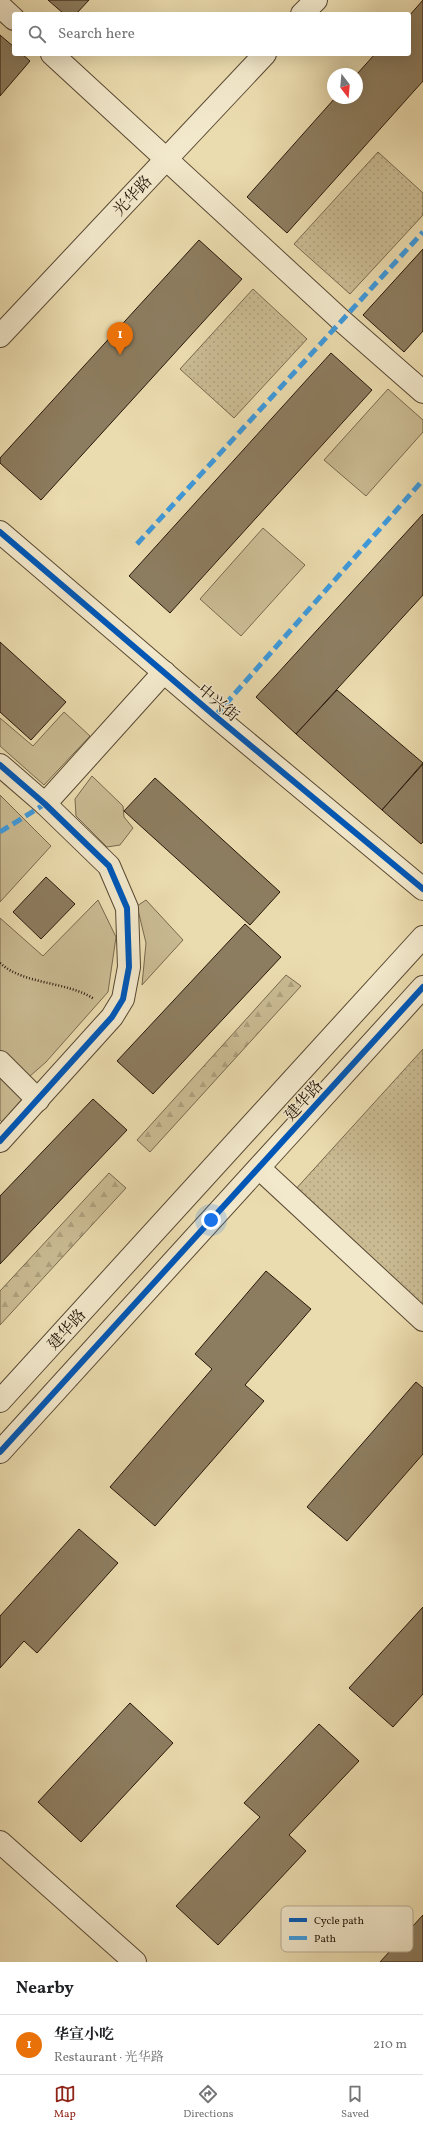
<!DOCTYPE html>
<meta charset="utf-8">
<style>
body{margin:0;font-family:Vollkorn,"Noto Serif SC",serif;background:#f6f6f6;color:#202124}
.compass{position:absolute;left:327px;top:68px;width:36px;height:36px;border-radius:50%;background:#fff;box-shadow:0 4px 16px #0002;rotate:164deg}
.you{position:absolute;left:211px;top:1220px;width:14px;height:14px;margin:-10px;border:3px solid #fff;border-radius:50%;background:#1a73e8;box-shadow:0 0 0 6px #1a73e833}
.badge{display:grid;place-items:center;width:26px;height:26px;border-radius:50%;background:#8f2418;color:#fff;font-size:13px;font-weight:700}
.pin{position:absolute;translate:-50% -33px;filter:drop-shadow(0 1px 2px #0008)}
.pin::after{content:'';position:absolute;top:21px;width:14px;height:12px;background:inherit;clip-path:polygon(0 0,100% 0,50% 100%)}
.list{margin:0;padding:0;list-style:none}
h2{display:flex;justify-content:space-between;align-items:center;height:52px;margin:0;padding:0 16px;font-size:17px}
h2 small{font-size:13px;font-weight:400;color:#757577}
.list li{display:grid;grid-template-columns:26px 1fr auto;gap:12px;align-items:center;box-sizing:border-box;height:60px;padding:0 16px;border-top:1px solid #e0e0e0}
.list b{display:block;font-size:15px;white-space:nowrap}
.list p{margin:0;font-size:13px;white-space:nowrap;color:#757577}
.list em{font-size:13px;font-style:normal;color:#757577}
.icon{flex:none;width:22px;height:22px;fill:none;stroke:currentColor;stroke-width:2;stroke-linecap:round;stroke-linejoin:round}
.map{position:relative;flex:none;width:423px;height:1962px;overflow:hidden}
.search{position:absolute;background:#fff;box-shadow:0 4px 16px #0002;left:12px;right:12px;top:12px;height:44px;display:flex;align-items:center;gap:10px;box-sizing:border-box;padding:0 14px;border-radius:4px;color:#757577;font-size:15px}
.sheet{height:112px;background:#fff}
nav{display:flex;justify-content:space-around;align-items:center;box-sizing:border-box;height:56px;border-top:1px solid #e0e0e0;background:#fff;font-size:11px;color:#757577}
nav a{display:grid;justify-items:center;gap:2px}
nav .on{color:#8f2418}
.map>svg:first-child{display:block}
.grass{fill:#cabb93;stroke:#78694e}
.forest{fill:url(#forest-firs);stroke:#78694e}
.park{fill:url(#park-dots);stroke:#78694e}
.building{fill:#8d7d60;stroke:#27170a}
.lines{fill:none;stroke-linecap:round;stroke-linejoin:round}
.minor-casing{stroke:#584833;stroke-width:24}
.path{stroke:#27170a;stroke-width:2.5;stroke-dasharray:1 2;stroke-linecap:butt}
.minor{stroke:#f2e8cb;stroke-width:22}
.quiet{stroke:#3d9ade;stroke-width:5;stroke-dasharray:10 5;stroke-linecap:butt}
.cycleway-casing{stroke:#f2e8cb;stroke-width:8}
.cycleway{stroke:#0057b8;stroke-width:6}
.labels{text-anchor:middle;stroke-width:3;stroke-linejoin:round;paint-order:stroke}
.street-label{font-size:16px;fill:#27170a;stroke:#f2e8cb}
.key{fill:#f2e8cb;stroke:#b5a991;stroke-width:1}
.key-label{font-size:11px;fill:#27170a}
</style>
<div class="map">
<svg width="423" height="1962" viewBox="0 0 423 1962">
<defs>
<pattern id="forest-firs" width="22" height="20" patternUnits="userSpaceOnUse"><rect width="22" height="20" fill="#cabb93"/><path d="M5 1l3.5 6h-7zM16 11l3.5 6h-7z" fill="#aea07d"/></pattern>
<pattern id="park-dots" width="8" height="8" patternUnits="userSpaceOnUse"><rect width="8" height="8" fill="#cabb93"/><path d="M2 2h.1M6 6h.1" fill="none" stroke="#aea07d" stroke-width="1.8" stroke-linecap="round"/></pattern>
</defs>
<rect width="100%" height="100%" fill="#ebdcaf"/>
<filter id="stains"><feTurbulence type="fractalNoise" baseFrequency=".005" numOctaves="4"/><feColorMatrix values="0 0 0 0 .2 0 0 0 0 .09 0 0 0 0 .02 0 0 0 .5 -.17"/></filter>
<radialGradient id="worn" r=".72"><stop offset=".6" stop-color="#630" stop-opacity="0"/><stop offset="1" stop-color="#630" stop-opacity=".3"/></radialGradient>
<g class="grass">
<path d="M 388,389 L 423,420 L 423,432 L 366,496 L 324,460 Z"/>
<path d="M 263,528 L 305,565 L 241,636 L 200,599 Z"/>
<path d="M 64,712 L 90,736 L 44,785 L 0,746 L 0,718 L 33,746 Z"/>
<path d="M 92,776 L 123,806 L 124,817 L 133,828 L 120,845 L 107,847 L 76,816 L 75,799 Z"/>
<path d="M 0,795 L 51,846 L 0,902 Z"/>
<path d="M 98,900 L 116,937 L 108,992 L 46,1062 L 13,1091 L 22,1099 L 2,1122 L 0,1120 L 0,918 L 43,956 Z"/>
<path d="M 146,900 L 183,940 L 142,985 L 146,943 L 137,906 Z"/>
</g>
<g class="forest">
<path d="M 286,975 L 301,986 L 150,1152 L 137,1140 Z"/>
<path d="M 109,1173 L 126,1188 L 0,1325 L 0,1291 Z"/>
</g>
<g class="park">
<path d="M 378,152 L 423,193 L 423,215 L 350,294 L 294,244 Z"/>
<path d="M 253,289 L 307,339 L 234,418 L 180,369 Z"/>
<path d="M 423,1049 L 423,1328 L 284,1202 Z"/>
</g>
<g class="building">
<path d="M 48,0 L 89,0 L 76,14 L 64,14 Z"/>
<path d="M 423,0 L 423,81 L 287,233 L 247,197 L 335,98 L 357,98 L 357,74 L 375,54 L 409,54 L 409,16 Z"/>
<path d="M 0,35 L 14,47 L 14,54 L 22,54 L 30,61 L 0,96 Z"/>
<path d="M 199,240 L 242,279 L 41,500 L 0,463 L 0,458 Z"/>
<path d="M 423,249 L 423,331 L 404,352 L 363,315 Z"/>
<path d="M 331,353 L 372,390 L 170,613 L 129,576 Z"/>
<path d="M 423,514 L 423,595 L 296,734 L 256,697 Z"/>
<path d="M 0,642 L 66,702 L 31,740 L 0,712 Z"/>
<path d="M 337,690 L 423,763 L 382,810 L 296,734 Z"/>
<path d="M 423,764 L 423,842 L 421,844 L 382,810 Z"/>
<path d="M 155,778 L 280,892 L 250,925 L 124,811 Z"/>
<path d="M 46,877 L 75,904 L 41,939 L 13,912 Z"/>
<path d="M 245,924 L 281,957 L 153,1094 L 117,1061 Z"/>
<path d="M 93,1099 L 127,1130 L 0,1264 L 0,1196 Z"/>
<path d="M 266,1271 L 311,1309 L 245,1385 L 264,1401 L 155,1526 L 110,1487 L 212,1369 L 195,1354 Z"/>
<path d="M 416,1382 L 423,1388 L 423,1454 L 347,1541 L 307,1507 Z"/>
<path d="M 79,1529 L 118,1563 L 37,1653 L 24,1641 L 0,1668 L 0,1616 Z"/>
<path d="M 423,1607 L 423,1694 L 393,1727 L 349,1688 Z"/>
<path d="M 130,1703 L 173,1743 L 81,1842 L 38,1802 Z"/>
<path d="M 319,1724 L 359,1761 L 289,1835 L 306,1851 L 218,1945 L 176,1906 L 260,1817 L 244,1803 Z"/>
<path d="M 423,1915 L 423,1962 L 380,1962 Z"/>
</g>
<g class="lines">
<defs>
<g id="minor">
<path d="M 1,7 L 14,19"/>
<path d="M 302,14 L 316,0"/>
<path d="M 52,54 L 342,321 L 423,392"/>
<path d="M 0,336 L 265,54"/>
<path d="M 0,532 L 215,716 L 423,889"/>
<path d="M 0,765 L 45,804 L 109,866 L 127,908 L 129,967 L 123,999 L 112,1017 L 0,1141"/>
<path d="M 45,804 L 164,672"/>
<path d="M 0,1062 L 38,1100"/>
<path d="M 259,1168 L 423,1320"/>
<path d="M 0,1401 L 423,937"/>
<path d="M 0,1452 L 423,987"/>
<path d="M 0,1842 L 135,1962"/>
</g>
</defs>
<use href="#minor" class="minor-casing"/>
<path class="path" d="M 0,963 C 24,985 67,981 94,999"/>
<use href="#minor" class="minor"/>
<g class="quiet">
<path d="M 137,544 L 423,232"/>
<path d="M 215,716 L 423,480"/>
<path d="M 0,832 L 45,804"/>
</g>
<defs>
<g id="cycleway">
<path d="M 0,532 L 215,716 L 423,889"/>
<path d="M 0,765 L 45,804 L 109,866 L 127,908 L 129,967 L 123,999 L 112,1017 L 0,1141"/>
<path d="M 0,1452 L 423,987"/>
</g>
</defs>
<use href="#cycleway" class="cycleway-casing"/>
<use href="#cycleway" class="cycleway"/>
</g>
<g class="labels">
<g class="street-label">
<text transform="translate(132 195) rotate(-47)" y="6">光华路</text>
<text transform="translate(219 702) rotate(40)" y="6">中兴街</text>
<text transform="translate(303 1100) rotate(-48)" y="6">建华路</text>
<text transform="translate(66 1329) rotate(-48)" y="6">建华路</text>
</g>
</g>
<rect x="281" y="1906" width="132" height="46" rx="6" class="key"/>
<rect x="289" y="1918" width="18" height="4" fill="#0057b8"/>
<rect x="289" y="1936" width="18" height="4" fill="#3d9ade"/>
<g class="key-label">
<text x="314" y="1924">Cycle path</text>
<text x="314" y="1942">Path</text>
</g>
<rect width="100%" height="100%" filter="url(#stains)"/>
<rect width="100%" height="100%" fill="url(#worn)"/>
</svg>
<svg class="compass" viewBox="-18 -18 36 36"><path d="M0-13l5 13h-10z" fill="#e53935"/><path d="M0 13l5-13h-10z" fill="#757577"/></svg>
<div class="you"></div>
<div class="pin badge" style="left:120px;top:355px;background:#e8710a">1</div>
<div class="search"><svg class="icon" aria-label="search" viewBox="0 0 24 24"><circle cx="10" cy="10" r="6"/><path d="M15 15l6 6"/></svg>Search here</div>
</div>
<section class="sheet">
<h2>Nearby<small></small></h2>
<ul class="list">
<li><span class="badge" style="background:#e8710a">1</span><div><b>华宣小吃</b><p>Restaurant · 光华路</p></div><em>210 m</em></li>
</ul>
</section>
<nav>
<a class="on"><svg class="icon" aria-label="map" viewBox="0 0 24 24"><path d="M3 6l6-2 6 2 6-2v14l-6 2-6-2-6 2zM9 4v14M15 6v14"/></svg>Map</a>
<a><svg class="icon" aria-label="directions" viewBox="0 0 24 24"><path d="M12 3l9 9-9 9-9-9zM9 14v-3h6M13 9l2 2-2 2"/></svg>Directions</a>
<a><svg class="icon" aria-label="saved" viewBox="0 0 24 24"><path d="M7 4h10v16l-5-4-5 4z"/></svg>Saved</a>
</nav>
